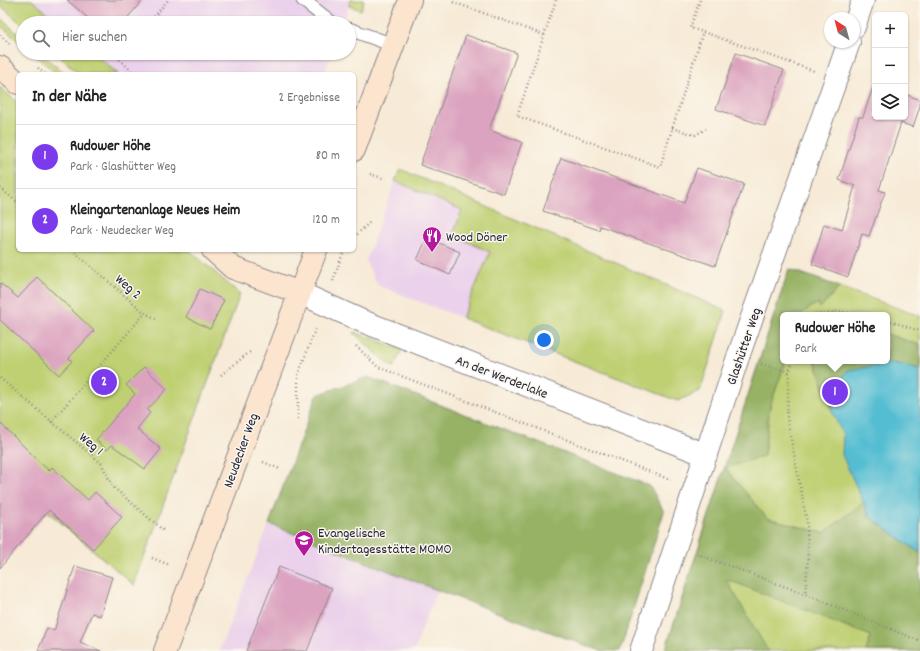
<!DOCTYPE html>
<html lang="de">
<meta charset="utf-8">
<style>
body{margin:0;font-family:Dekko,sans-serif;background:#f2f2f2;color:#222}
.controls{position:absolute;right:12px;top:12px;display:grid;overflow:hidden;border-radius:6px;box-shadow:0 1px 3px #0004}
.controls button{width:36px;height:36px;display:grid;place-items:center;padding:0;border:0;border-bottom:1px solid #e0e0e0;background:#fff;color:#222;font:20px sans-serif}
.compass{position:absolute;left:824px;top:12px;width:36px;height:36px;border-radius:50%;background:#fff;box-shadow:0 1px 3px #0004;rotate:324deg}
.you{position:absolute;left:544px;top:340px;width:14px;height:14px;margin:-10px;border:3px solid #fff;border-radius:50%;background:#1a73e8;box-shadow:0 0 0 6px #1a73e833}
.badge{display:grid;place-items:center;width:26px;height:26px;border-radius:50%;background:#7c3aed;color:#fff;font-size:13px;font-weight:700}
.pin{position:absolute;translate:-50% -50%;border:2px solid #fff;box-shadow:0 1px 4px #0006}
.popup{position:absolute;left:780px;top:312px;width:110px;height:52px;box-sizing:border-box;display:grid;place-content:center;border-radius:6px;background:#fff;filter:drop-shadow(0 1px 3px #0005);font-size:13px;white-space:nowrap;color:#767676}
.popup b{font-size:15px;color:#222}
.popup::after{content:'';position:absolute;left:50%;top:100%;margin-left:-8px;border:8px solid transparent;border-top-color:#fff}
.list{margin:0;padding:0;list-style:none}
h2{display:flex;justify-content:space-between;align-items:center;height:52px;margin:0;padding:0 16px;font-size:17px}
h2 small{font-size:13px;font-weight:400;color:#767676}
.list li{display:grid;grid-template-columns:26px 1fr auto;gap:12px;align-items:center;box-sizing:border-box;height:64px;padding:0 16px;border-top:1px solid #e0e0e0}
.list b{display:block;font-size:15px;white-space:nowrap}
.list p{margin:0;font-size:13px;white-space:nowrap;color:#767676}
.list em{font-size:13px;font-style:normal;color:#767676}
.icon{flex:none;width:22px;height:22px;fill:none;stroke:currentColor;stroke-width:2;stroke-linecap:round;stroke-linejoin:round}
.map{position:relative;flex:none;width:920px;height:651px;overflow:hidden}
.search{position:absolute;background:#fff;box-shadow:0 1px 3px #0004;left:16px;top:16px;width:340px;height:44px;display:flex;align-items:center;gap:10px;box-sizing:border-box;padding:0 14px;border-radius:22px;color:#767676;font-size:15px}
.panel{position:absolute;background:#fff;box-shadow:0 1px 3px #0004;left:16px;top:72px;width:340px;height:180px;border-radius:6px}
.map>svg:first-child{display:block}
.built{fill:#ebd1eb}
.green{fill:#bfd073;stroke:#707957;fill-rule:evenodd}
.forest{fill:#97b265;stroke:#5c6a50}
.water{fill:#55bdd2;stroke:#3c7086}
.building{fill:#dba3bf}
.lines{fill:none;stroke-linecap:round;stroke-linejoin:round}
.lane-casing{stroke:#8c8688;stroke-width:15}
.street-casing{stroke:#8c8688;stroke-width:24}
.secondary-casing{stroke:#8c8688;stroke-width:24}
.path{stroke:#8c8688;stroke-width:2.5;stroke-dasharray:1 3;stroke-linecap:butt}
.lane{stroke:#fff;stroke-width:13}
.street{stroke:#fff;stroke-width:22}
.secondary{stroke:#fce5cf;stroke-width:22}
.labels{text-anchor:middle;stroke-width:3;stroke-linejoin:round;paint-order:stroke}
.poi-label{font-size:14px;fill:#22223b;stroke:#fbf7ec;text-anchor:start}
.street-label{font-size:14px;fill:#22223b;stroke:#fbf7ec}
</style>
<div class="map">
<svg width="920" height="651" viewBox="0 0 920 651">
<rect width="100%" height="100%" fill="#fbf7ec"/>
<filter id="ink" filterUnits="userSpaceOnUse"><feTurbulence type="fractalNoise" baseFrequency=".025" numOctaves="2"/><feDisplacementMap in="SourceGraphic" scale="8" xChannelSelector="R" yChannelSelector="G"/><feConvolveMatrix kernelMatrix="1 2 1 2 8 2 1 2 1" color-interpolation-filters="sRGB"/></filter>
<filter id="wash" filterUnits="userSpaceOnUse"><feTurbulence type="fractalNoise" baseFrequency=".012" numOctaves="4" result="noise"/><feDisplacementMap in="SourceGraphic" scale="16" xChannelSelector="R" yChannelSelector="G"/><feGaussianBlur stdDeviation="0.9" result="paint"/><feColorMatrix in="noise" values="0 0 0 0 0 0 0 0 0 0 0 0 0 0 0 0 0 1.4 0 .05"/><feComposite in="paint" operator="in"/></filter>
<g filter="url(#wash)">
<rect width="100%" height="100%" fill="#f7ead6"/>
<g class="built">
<path d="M 0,0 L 351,0 L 343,23 L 23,23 L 23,25 L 0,5 Z"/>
<path d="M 55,53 L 332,53 L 324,74 L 80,74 Z"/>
<path d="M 395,181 L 462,210 L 453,235 L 491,252 L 462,318 L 377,285 L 366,261 Z"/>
<path d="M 269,524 L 437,590 L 414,651 L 219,651 Z"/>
</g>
<g class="green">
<path d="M 0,0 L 32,0 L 59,23 L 23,23 L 23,25 L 0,5 Z"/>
<path d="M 350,0 L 364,0 L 361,10 L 349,6 Z"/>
<path d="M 0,18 L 23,38 L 23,45 L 0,25 Z"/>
<path d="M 32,53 L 40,53 L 65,74 L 57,74 Z"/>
<path d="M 55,53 L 94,53 L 118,74 L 80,74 Z"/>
<path d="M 0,87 L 18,103 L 18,250 L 189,250 L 240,294 L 134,585 L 0,471 Z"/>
<path d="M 400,169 L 726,311 L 700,391 L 678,401 L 462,318 L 490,252 L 453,235 L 462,210 L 395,181 Z"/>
<path d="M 789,269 L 920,316 L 920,651 L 665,651 ZM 783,315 L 887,315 L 887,361 L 783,361 Z"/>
<path d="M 355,332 L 402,350 L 394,367 L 389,365 L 354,333 Z"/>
</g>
<g class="forest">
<path d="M 789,269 L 840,287 L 820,308 L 818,303 L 799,315 L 783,315 L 783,361 L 786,361 L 770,406 L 764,456 L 725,468 L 767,518 L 824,533 L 864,502 L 870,517 L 920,553 L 920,651 L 866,651 L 871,636 L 726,579 L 768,651 L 665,651 Z"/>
<path d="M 887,334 L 920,345 L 920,369 L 893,363 L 838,384 L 832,411 L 815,361 L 887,361 Z"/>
<path d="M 368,377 L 650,486 L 664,512 L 620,651 L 601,651 L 437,590 L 269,524 L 317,395 Z"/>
</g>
<path class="water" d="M 893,363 L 920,369 L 920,553 L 870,517 L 842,455 L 843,435 L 832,411 L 838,384 L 848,370 Z"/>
<g id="blocks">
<g class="building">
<path d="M 67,0 L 143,0 L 123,23 L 94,23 Z"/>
<path d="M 466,35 L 517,53 L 489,130 L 522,142 L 504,194 L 420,165 Z"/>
<path d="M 736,53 L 784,70 L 765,126 L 716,109 Z"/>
<path d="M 874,84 L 875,117 L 905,117 L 905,94 L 920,100 L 920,106 L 913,127 L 901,123 L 879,190 L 885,192 L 869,236 L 862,234 L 848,277 L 812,264 L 824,224 L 842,230 L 855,186 L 839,180 L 859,117 L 863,117 Z"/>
<path d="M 561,158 L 684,203 L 697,168 L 744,184 L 715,266 L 600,226 L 599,230 L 543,211 Z"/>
<path d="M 427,238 L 460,252 L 450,275 L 417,260 Z"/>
<path d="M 37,277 L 94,331 L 69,358 L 72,361 L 59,375 L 0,320 L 0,283 L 18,298 Z"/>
<path d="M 200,289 L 224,300 L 210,329 L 186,317 Z"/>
<path d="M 144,367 L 167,389 L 147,410 L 150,413 L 137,429 L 161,449 L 145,469 L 112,445 L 107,450 L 96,440 L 135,394 L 126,385 Z"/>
<path d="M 0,423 L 49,471 L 52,467 L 88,500 L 95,492 L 122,517 L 93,549 L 49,510 L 0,568 Z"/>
<path d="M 75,566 L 112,577 L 100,616 L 92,613 L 80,642 L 101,651 L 38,651 L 47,628 L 54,631 Z"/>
<path d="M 279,567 L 332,588 L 307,651 L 246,651 Z"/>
</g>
</g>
</g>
<g filter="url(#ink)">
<use href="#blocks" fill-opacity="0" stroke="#8c8688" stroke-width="1"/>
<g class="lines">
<defs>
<g id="lane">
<path d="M 303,0 L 332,23"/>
<path d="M 349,29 L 393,45"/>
</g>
<g id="street">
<path d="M 854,27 L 863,0"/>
<path d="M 300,293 L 362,321 L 706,455"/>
<path d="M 641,651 L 738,357 L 849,42"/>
</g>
<g id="secondary">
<path d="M 0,67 L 18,83"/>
<path d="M 354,150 L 410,0"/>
<path d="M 213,250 L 233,268 L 300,293"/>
<path d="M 165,651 L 316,250"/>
</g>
</defs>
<use href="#lane" class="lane-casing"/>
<use href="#street" class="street-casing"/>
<use href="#secondary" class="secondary-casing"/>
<g class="path">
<path d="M 556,0 L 517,116 L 660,167 L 703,32 L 814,71"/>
<path d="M 700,0 L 690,28 L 703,32"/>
<path d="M 453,2 L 544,35"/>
<path d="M 149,23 L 168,0"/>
<path d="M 0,35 L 10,44"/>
<path d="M 123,53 L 119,59 L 135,74"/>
<path d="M 38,68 L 45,74"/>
<path d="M 672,128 L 695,135 L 706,129"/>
<path d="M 370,174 L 386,179"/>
<path d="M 0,188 L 18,203"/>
<path d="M 354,237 L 371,221"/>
<path d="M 72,250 L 145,313 L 156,319"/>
<path d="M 333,281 L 344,250"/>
<path d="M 820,315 L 839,311 L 863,315"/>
<path d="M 887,320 L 920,331"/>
<path d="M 356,346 L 378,367 L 671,480"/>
<path d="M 793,361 L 789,372 L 787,418 L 807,522 L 808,559 L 805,594"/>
<path d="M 761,364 L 789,372"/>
<path d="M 221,375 L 251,351"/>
<path d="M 0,378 L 101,463 L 113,487 L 163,530"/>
<path d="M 298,419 L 298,375 L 316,327"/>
<path d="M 51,422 L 145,313"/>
<path d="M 263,462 L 280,469"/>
<path d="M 697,554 L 805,594 L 920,641"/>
<path d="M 152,558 L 170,565"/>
</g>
<use href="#lane" class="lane"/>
<use href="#street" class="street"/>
<use href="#secondary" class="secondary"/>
</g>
</g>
<defs>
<symbol id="restaurant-pin" viewBox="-11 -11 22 30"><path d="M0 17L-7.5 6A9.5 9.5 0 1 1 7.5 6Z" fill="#b5179e" stroke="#fbf7ec"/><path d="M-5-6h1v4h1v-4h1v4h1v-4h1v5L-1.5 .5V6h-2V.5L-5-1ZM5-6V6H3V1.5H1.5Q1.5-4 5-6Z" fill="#fff"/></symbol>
<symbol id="school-pin" viewBox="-11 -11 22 30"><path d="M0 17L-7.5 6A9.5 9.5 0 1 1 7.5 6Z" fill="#b5179e" stroke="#fbf7ec"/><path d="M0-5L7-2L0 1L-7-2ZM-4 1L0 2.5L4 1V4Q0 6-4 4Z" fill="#fff"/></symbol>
</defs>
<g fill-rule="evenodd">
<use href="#restaurant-pin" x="421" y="225" width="22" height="30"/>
<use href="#school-pin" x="293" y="529" width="22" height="30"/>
</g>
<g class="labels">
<g class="poi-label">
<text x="446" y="241">Wood Döner</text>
<text x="318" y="537">Evangelische<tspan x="318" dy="16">Kindertagesstätte MOMO</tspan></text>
</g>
<g class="street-label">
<text transform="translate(129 286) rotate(41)" y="5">Weg 2</text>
<text transform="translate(743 346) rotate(-71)" y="5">Glashütter Weg</text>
<text transform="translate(502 376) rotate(21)" y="5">An der Werderlake</text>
<text transform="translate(92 443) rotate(40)" y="5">Weg 1</text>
<text transform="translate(240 450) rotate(-70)" y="5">Neudecker Weg</text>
</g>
</g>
</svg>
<div class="controls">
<button>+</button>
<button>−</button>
<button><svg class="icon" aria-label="layers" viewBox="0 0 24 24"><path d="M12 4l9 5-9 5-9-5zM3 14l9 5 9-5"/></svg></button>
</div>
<svg class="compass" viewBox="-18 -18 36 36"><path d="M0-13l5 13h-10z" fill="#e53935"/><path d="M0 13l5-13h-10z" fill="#767676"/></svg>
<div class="you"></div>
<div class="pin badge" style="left:835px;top:392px">1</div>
<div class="popup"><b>Rudower Höhe</b>Park</div>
<div class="pin badge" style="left:104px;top:382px">2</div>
<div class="search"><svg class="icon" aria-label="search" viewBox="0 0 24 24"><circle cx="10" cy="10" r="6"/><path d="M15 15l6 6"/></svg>Hier suchen</div>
<section class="panel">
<h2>In der Nähe<small>2 Ergebnisse</small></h2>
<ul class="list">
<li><span class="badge">1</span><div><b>Rudower Höhe</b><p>Park · Glashütter Weg</p></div><em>80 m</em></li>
<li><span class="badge">2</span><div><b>Kleingartenanlage Neues Heim</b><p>Park · Neudecker Weg</p></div><em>120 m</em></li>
</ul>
</section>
</div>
